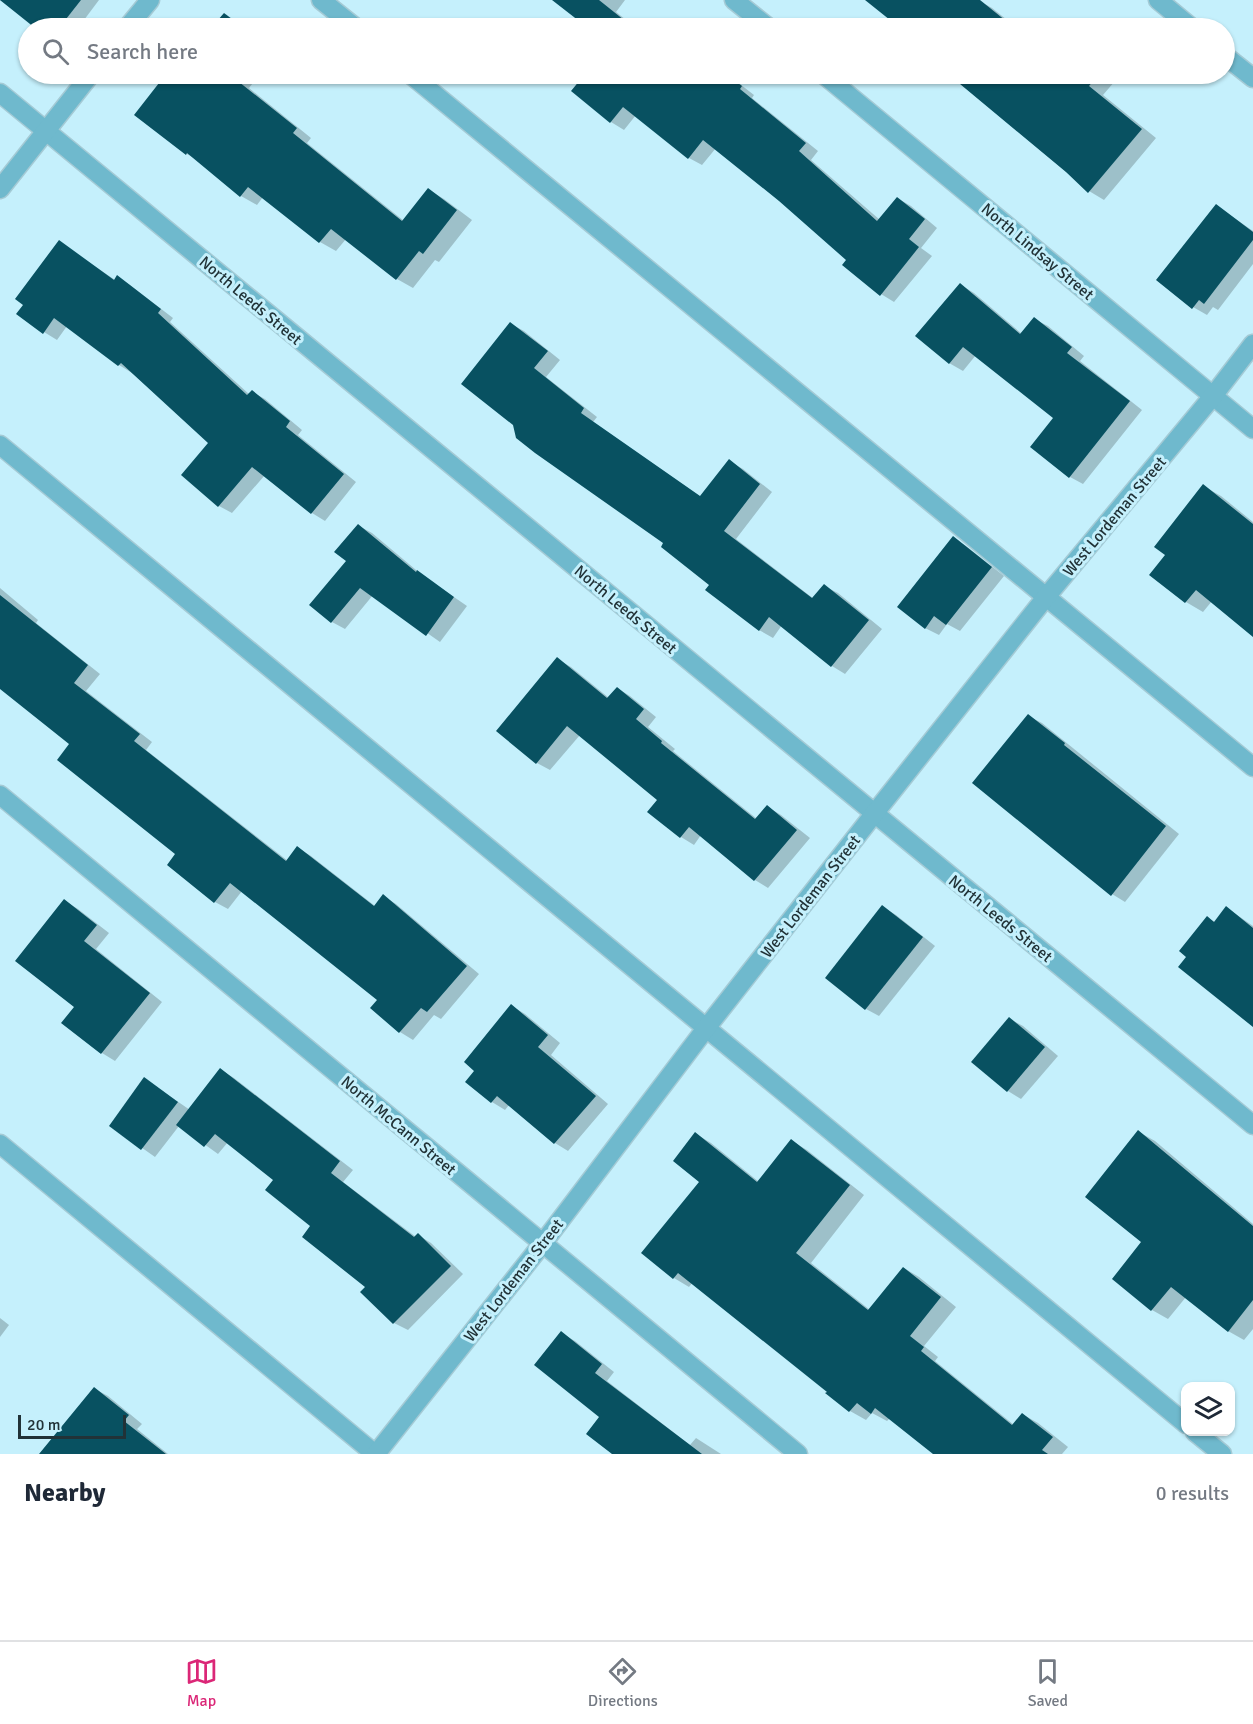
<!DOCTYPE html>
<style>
body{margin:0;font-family:Signika,sans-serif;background:#f6f6f7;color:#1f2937}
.controls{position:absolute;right:18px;bottom:18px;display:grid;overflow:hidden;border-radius:12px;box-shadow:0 2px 4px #0004}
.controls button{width:54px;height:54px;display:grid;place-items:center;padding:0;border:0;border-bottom:2px solid #e0e1e3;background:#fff;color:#1f2937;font:30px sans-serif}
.scale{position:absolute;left:18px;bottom:15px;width:108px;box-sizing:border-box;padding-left:6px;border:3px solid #213237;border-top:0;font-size:16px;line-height:21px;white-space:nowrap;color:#213237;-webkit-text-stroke:4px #c5f0fc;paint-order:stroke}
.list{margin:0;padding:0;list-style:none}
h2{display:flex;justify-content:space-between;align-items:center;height:78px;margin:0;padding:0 24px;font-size:26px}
h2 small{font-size:20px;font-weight:400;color:#747a83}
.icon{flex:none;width:33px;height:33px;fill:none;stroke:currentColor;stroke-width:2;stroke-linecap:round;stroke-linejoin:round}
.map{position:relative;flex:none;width:1253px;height:1454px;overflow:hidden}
.search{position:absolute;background:#fff;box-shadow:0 2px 4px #0004;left:18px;right:18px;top:18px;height:66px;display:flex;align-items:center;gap:15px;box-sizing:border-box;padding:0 21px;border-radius:33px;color:#747a83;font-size:22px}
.sheet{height:186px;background:#fff}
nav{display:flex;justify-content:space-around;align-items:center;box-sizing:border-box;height:84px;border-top:2px solid #e0e1e3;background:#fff;font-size:16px;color:#747a83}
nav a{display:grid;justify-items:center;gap:3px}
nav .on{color:#db2777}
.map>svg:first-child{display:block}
.shadow{fill:#0003}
.building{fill:#085161}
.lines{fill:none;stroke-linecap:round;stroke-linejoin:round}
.minor-casing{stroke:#a4cad5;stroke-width:21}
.minor{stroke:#6fb9cd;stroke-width:18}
.labels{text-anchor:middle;stroke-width:6;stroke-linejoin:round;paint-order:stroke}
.street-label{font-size:16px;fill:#213237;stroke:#c5f0fc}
</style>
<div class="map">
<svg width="1253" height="1454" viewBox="0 0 1253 1454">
<rect width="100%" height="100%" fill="#c5f0fc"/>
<g class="shadow">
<path d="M 0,0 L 99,0 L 78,28 L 37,28 Z"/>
<path d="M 554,0 L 625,0 L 616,12 L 636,28 L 590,28 Z"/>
<path d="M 867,0 L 978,0 L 992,8 L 1017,28 L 902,28 Z"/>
<path d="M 224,15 L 240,24 L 246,28 L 213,28 Z"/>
<path d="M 168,74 L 260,74 L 249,88 L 311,138 L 307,143 L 404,221 L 429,190 L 444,199 L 472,220 L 439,262 L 435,260 L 413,288 L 397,279 L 346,239 L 336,251 L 320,242 L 263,197 L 257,205 L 241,196 L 201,162 L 187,154 L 136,114 Z"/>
<path d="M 587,74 L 692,74 L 697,78 L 701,74 L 727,74 L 754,95 L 752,98 L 818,151 L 811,160 L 880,220 L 897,198 L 911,206 L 937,228 L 921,248 L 932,256 L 894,302 L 881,294 L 848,260 L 780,200 L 716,148 L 702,165 L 689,158 L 636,115 L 624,130 L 611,122 L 573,91 Z"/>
<path d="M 949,74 L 1121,74 L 1103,95 L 1156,138 L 1104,200 L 1089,191 Z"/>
<path d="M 1217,206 L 1253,231 L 1253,264 L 1218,310 L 1213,307 L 1207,315 L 1193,307 L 1158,280 Z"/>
<path d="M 59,242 L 115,280 L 117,277 L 130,285 L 173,318 L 170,322 L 250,395 L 252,392 L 265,399 L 302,430 L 298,435 L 356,482 L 325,521 L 312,513 L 265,475 L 232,513 L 219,506 L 183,475 L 210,442 L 132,373 L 119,365 L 67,326 L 57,340 L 44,332 Z"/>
<path d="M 961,285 L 974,293 L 1022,334 L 1034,319 L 1048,326 L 1084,356 L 1080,361 L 1142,410 L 1083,484 L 1070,477 L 1032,447 L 1055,418 L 976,355 L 963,371 L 949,363 Z"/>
<path d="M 511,324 L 524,331 L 560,360 L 546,377 L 597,417 L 593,422 L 701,497 L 729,461 L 743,469 L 772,492 L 736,539 L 814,599 L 824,586 L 838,593 L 882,629 L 845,674 L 832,666 L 782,625 L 773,638 L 759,630 L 665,543 L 536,452 Z"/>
<path d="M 1203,486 L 1221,496 L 1253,522 L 1253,632 L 1212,601 L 1203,612 L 1186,602 L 1151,575 L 1167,554 Z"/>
<path d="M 359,526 L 372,533 L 422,575 L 467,606 L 440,642 L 373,595 L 345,629 L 332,622 Z"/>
<path d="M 953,538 L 966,546 L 1004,576 L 960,631 L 947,624 L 939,635 L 925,628 Z"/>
<path d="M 0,588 L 38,620 L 36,623 L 100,674 L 86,691 L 152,742 L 146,750 L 288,861 L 298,848 L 311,856 L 375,906 L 383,896 L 396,904 L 479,974 L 441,1019 L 434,1015 L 413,1040 L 400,1032 L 372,1008 L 379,999 L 242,891 L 228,909 L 215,902 L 177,854 L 71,743 L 0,680 Z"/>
<path d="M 557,659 L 571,667 L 609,698 L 617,688 L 630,696 L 656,717 L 648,727 L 675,749 L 673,751 L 757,819 L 768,807 L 781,815 L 810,838 L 768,888 L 755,880 L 701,835 L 694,845 L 681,837 L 659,800 L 580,735 L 550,770 L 537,763 L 498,730 Z"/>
<path d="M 1028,716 L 1042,723 L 1179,834 L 1125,902 L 1112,894 Z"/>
<path d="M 65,901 L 78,909 L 109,933 L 96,949 L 162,1002 L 115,1061 L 102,1053 L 64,1022 L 76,1007 Z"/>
<path d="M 883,907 L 896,915 L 935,946 L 879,1016 L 866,1009 L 827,978 Z"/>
<path d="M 1227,908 L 1253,926 L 1253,1025 L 1188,957 L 1207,918 L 1215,922 Z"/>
<path d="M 512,1006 L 525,1014 L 560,1043 L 551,1055 L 608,1104 L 568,1151 L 555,1143 L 509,1105 L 505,1110 L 492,1102 L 467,1082 L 476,1071 Z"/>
<path d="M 1010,1019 L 1023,1026 L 1058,1056 L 1021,1099 L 1008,1091 L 973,1062 Z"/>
<path d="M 221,1070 L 234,1078 L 353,1170 L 343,1182 L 416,1237 L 418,1235 L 431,1243 L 463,1274 L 408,1330 L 394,1323 L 362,1292 L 367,1287 L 312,1226 L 275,1180 L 228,1142 L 218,1154 L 179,1126 L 155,1157 L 111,1126 L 145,1079 L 190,1110 Z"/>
<path d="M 1139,1132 L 1155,1141 L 1253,1224 L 1253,1329 L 1244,1340 L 1228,1331 L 1186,1297 L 1168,1319 L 1152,1310 L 1143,1242 Z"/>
<path d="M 696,1134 L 711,1143 L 759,1182 L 792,1141 L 807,1150 L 864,1195 L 811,1263 L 870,1310 L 904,1268 L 919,1277 L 956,1307 L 924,1346 L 938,1357 L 935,1361 L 1014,1425 L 1022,1414 L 1038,1423 L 1068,1447 L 1062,1454 L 935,1454 L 890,1418 L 887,1421 L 872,1413 L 866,1420 L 850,1411 L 827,1393 L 829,1391 L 693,1282 L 689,1287 L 674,1278 L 701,1182 Z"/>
<path d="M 0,1318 L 9,1325 L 0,1337 Z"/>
<path d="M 561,1333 L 575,1341 L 614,1372 L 607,1381 L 690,1445 L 696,1438 L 721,1454 L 615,1454 L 601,1417 Z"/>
<path d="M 95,1389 L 108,1396 L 142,1424 L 137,1429 L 168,1454 L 55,1454 Z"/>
</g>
<g class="building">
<path d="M 0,0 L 81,0 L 59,28 L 35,28 Z"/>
<path d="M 552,0 L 599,0 L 634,28 L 588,28 Z"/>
<path d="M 865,0 L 980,0 L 1011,25 L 1008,28 L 900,28 Z"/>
<path d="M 224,13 L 244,28 L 211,28 Z"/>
<path d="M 166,74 L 237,74 L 234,78 L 297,128 L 293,133 L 402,221 L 428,188 L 457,210 L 423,254 L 419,251 L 396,280 L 331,229 L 319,243 L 248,187 L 240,197 L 187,153 L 186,155 L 134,115 Z"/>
<path d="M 585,74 L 726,74 L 742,86 L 740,89 L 806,143 L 799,151 L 877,221 L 897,197 L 925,219 L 909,239 L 919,247 L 880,296 L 842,265 L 846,260 L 779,201 L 703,140 L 688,159 L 623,107 L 610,123 L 571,91 Z"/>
<path d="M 948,74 L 1099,74 L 1089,86 L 1142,129 L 1088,193 L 1066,172 Z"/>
<path d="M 1216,204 L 1253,232 L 1253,240 L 1204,304 L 1199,300 L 1192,309 L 1156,280 Z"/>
<path d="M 59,240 L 114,280 L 117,275 L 161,309 L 158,313 L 247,395 L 252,390 L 290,421 L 286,427 L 344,474 L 311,514 L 252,467 L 218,507 L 181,475 L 208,443 L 121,363 L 118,366 L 54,318 L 43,334 L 16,314 L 23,305 L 15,299 Z"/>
<path d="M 960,283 L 1020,334 L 1034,317 L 1072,347 L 1067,353 L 1130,401 L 1069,478 L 1030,447 L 1053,418 L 963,347 L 949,364 L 915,336 Z"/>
<path d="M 510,322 L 548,351 L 534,368 L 584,408 L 581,413 L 700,496 L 729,459 L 760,484 L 724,531 L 812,598 L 824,584 L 869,620 L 831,667 L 769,617 L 759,631 L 705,590 L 709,585 L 661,547 L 663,543 L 535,453 L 516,438 L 513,425 L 461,384 Z"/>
<path d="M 1203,484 L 1253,524 L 1253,637 L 1196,590 L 1185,603 L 1149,575 L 1165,555 L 1154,547 Z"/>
<path d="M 358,524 L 416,572 L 417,570 L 454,597 L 426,636 L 360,588 L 331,623 L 309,605 L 346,561 L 334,552 Z"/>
<path d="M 953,536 L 992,567 L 946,625 L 934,616 L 925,629 L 897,607 Z"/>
<path d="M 0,595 L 88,665 L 74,683 L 140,734 L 134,741 L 286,861 L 297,846 L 374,906 L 383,894 L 467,966 L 427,1012 L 421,1008 L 399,1033 L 370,1008 L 377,1000 L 230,883 L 214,903 L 167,865 L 175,854 L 57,760 L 69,744 L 0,689 Z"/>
<path d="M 557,657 L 607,698 L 617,687 L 644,709 L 636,719 L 662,741 L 661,743 L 755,819 L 767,805 L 797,830 L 754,881 L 689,827 L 680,838 L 647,812 L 657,800 L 567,726 L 536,764 L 496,731 Z"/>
<path d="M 1028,714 L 1065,743 L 1064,745 L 1166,826 L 1111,896 L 972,783 Z"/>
<path d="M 64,899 L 97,925 L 84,941 L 150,993 L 101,1054 L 61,1023 L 74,1007 L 15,961 Z"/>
<path d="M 882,905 L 923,937 L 865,1010 L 825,978 Z"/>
<path d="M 1226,906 L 1253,928 L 1253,1027 L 1178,967 L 1186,957 L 1179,951 L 1207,916 L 1214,922 Z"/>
<path d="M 511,1004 L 548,1035 L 538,1047 L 596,1096 L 554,1144 L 497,1096 L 491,1103 L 465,1082 L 474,1071 L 464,1062 Z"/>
<path d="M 1009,1017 L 1045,1047 L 1007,1092 L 971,1062 Z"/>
<path d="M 220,1068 L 340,1161 L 331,1173 L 414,1237 L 418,1233 L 451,1266 L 393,1324 L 360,1292 L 365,1287 L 302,1237 L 310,1226 L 265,1190 L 273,1180 L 215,1134 L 204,1147 L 176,1125 Z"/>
<path d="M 144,1077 L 178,1102 L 141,1150 L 109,1126 Z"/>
<path d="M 1138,1130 L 1253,1226 L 1253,1300 L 1228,1332 L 1171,1287 L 1151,1311 L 1112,1279 L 1141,1242 L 1085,1197 Z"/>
<path d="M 695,1132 L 757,1182 L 791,1139 L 850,1185 L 796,1253 L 868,1310 L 903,1267 L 941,1297 L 910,1336 L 924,1347 L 921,1351 L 1012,1425 L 1022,1413 L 1053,1437 L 1042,1450 L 1048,1454 L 933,1454 L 875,1408 L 871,1414 L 857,1403 L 849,1412 L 825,1393 L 827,1392 L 678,1273 L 673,1279 L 641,1253 L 699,1182 L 673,1161 Z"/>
<path d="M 561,1331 L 602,1364 L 595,1373 L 702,1454 L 612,1454 L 586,1434 L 599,1417 L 534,1365 Z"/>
<path d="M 94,1387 L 129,1415 L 124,1421 L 166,1454 L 39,1454 Z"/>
</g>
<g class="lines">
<defs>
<g id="minor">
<path d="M 321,0 L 356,28"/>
<path d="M 734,0 L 769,28"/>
<path d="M 1158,0 L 1192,28"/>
<path d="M 127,28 L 150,0"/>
<path d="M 1224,55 L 1253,78"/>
<path d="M 410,74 L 1253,767"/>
<path d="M 823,74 L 1253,429"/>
<path d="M 0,93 L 1253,1125"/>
<path d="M 0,189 L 91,74"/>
<path d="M 0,445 L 1186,1424"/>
<path d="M 0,795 L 798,1454"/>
<path d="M 0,1144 L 375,1454"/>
<path d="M 1195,1432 L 1222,1454"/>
<path d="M 376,1454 L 543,1243 L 707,1027 L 874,814 L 1046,597 L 1213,396 L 1253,344"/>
</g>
</defs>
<use href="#minor" class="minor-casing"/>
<use href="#minor" class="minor"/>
</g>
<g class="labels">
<g class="street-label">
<text transform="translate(1038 251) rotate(40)" y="6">North Lindsay Street</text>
<text transform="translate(251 300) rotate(40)" y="6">North Leeds Street</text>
<text transform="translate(1114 516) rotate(-50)" y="6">West Lordeman Street</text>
<text transform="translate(626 609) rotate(40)" y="6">North Leeds Street</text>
<text transform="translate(810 896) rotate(-52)" y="6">West Lordeman Street</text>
<text transform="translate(1001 918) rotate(39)" y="6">North Leeds Street</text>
<text transform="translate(399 1125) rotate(40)" y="6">North McCann Street</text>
<text transform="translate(513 1280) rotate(-52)" y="6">West Lordeman Street</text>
</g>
</g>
</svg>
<div class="controls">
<button><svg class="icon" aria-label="layers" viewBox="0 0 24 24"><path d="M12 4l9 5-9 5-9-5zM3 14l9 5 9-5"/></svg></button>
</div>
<div class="scale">20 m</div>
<div class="search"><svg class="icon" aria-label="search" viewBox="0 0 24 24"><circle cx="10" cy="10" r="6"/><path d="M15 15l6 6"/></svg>Search here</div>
</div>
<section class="sheet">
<h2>Nearby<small>0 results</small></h2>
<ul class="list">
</ul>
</section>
<nav>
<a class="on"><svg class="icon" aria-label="map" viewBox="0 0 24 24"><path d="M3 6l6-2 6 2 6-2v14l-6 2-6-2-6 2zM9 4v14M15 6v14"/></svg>Map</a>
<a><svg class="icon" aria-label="directions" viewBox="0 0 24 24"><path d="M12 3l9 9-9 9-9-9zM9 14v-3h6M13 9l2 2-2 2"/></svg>Directions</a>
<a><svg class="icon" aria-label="saved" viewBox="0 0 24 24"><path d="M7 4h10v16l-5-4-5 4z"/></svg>Saved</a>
</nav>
